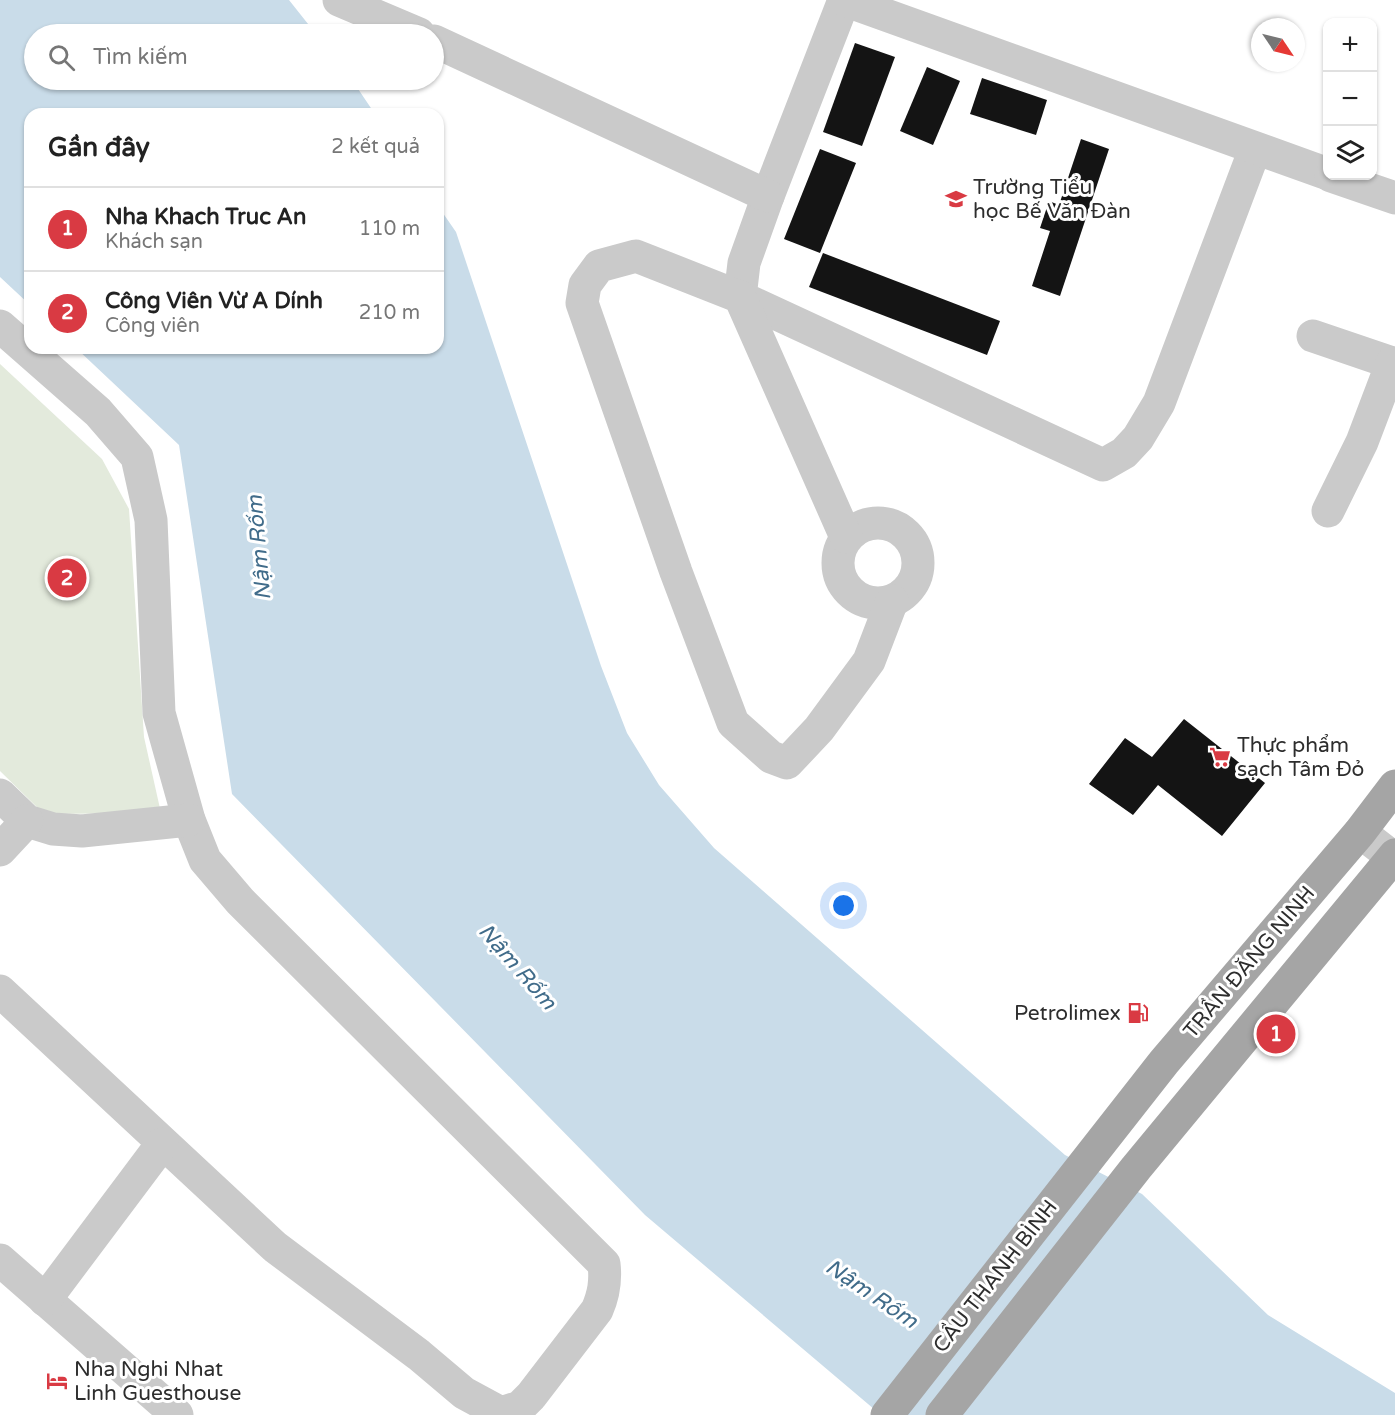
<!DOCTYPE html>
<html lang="vi">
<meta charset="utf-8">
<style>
body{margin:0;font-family:"Varela Round",sans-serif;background:#f6f6f6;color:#222}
.controls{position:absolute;right:18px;top:18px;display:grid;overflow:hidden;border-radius:12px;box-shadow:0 2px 4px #0004}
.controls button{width:54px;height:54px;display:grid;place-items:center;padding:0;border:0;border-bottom:2px solid #e0e0e0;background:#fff;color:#222;font:30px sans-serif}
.compass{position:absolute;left:1251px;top:18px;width:54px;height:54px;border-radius:50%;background:#fff;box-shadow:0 2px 4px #0004;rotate:125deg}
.you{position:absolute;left:844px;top:906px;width:21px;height:21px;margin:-15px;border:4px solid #fff;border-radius:50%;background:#1a73e8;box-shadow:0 0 0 9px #1a73e833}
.badge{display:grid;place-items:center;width:39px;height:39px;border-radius:50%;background:#d93a43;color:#fff;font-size:20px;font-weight:700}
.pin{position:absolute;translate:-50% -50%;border:3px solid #fff;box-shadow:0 2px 6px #0006}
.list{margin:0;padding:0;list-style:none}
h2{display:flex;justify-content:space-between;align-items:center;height:78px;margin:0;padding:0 24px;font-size:26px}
h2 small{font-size:20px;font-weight:400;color:#767676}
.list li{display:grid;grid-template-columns:39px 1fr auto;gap:18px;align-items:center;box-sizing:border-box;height:84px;padding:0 24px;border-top:2px solid #e0e0e0}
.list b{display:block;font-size:22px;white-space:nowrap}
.list p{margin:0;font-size:20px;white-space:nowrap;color:#767676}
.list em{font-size:20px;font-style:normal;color:#767676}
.icon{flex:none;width:33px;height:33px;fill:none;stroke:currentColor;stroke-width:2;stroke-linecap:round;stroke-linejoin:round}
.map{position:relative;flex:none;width:1395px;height:1415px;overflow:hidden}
.search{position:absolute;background:#fff;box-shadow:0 2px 4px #0004;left:24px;top:24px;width:420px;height:66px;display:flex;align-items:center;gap:15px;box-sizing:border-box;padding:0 21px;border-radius:33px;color:#767676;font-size:22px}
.panel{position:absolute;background:#fff;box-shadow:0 2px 4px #0004;left:24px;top:108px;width:420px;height:246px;border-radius:18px}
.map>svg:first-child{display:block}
.green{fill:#e3eadc}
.water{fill:#c9dce9}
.building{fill:#141414}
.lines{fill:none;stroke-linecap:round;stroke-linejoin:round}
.minor{stroke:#cacaca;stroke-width:33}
.major{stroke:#a5a5a5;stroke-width:33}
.labels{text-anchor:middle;stroke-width:6;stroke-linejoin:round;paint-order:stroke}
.poi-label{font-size:21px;fill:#2d2d2d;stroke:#fff;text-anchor:start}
.street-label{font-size:21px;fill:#2d2d2d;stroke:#fff}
.water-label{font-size:22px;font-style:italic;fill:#416c8a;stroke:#fff}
</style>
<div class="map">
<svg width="1395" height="1415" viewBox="0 0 1395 1415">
<rect width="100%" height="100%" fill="#fff"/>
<path class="green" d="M 0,364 L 102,459 L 129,509 L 144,737 L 161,813 L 44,814 L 0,771 Z"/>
<g class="water">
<path d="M 0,0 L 289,0 L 316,34 L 34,34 L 34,80 L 352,80 L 375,114 L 30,114 L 30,305 L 0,277 Z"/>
<path d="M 438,206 L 456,232 L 601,666 L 627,733 L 659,785 L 714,848 L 1065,1155 L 1142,1194 L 1268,1315 L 1395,1393 L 1395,1415 L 881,1415 L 645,1215 L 232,794 L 179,445 L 76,348 L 438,348 Z"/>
</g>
<g class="building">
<path d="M 855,43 L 895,57 L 862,146 L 823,132 Z"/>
<path d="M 927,67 L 960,81 L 933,145 L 900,131 Z"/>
<path d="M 982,78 L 1047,100 L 1036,135 L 970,114 Z"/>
<path d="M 1081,139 L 1109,149 L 1060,296 L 1032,286 L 1050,231 L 1040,228 L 1049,201 L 1059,205 Z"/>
<path d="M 820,149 L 856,163 L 820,253 L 784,239 Z"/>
<path d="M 823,253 L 1000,321 L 987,355 L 809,287 Z"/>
<path d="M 1184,719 L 1265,783 L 1222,836 L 1158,785 L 1133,815 L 1089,784 L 1125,738 L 1152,757 Z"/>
</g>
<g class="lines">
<g class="minor">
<path d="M 339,0 L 419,34"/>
<path d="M 844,0 L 768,196 L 744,263 L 740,297 L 1103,465 L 1124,453 L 1138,438 L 1159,403 L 1255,149"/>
<path d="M 844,0 L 1328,174"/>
<path d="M 434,41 L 768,196"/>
<path d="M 1331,176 L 1395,198"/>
<path d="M 0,326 L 98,412 L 137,457 L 151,520 L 159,713 L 189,820 L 205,860 L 240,901 L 604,1264 C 606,1281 604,1294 597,1310 L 531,1396 L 520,1407 L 501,1413 L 464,1393 L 419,1355 L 275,1247 L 0,991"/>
<path d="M 1313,336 L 1395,364"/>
<path d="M 1328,511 L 1362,442 L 1392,363"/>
<circle cx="878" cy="563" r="40"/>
<path d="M 846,537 L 740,297 L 636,256 L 599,266 L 585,285 L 582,303 L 676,572 L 733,723 L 771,757 L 787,763 L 819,729 L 869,661 L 892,601"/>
<path d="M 0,795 L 27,821 L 53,829 L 82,831 L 189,820"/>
<path d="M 1360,832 L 1395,859"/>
<path d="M 0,850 L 27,821"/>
<path d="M 0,1260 L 177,1415"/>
<path d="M 45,1300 L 162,1144"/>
</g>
<g class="major">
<path d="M 887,1415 L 1164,1062 L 1360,832 L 1395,786"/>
<path d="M 942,1415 L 1136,1168 L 1395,855"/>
</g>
</g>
<defs>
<symbol id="school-bare" viewBox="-9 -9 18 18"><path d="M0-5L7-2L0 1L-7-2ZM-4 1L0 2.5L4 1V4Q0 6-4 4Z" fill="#d93a43" stroke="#fff" stroke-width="2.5" paint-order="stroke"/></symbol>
<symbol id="supermarket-bare" viewBox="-9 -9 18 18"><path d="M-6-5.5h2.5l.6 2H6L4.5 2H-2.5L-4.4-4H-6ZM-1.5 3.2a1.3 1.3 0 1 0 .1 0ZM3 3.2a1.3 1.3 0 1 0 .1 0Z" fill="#d93a43" stroke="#fff" stroke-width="2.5" paint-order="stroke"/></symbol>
<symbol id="fuel-bare" viewBox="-9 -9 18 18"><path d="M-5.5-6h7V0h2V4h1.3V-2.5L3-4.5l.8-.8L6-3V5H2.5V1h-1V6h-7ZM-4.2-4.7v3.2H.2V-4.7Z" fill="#d93a43" stroke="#fff" stroke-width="2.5" paint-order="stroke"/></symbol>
<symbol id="hotel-bare" viewBox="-9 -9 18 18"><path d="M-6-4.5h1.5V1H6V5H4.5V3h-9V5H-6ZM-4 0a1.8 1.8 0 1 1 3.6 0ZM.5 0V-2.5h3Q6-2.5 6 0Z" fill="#d93a43" stroke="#fff" stroke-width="2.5" paint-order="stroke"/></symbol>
</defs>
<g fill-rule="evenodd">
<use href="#school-bare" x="941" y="184" width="30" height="30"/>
<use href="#supermarket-bare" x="1205" y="742" width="30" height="30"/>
<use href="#fuel-bare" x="1123" y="998" width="30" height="30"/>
<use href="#hotel-bare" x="42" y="1366" width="30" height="30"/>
</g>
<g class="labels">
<g class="poi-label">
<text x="973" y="194">Trường Tiểu<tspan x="973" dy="24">học Bế Văn Đàn</tspan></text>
<text x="1237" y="752">Thực phẩm<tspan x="1237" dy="24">sạch Tâm Đỏ</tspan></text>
<text x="1121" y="1020" text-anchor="end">Petrolimex</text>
<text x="74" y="1376">Nha Nghi Nhat<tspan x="74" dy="24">Linh Guesthouse</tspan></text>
</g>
<g class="street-label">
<text transform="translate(1249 962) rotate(-50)" y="7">TRẦN ĐĂNG NINH</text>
<text transform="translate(995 1276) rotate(-52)" y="7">CẦU THANH BÌNH</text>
</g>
<g class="water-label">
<text transform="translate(258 548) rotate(-95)" y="8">Nậm Rốm</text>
<text transform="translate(518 966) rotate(49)" y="8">Nậm Rốm</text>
<text transform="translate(872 1293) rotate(34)" y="8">Nậm Rốm</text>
</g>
</g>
</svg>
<div class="controls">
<button>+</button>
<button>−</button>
<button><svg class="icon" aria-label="layers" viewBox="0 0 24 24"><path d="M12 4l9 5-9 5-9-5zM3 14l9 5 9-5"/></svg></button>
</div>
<svg class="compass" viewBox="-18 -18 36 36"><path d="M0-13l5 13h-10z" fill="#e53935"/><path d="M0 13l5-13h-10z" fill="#767676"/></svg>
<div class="you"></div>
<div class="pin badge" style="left:1276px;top:1034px">1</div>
<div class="pin badge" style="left:67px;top:578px">2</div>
<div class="search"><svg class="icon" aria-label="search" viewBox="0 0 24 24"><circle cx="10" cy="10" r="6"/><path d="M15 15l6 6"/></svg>Tìm kiếm</div>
<section class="panel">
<h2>Gần đây<small>2 kết quả</small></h2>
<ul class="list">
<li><span class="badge">1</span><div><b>Nha Khach Truc An</b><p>Khách sạn</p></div><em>110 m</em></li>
<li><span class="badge">2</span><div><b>Công Viên Vừ A Dính</b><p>Công viên</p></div><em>210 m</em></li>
</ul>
</section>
</div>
